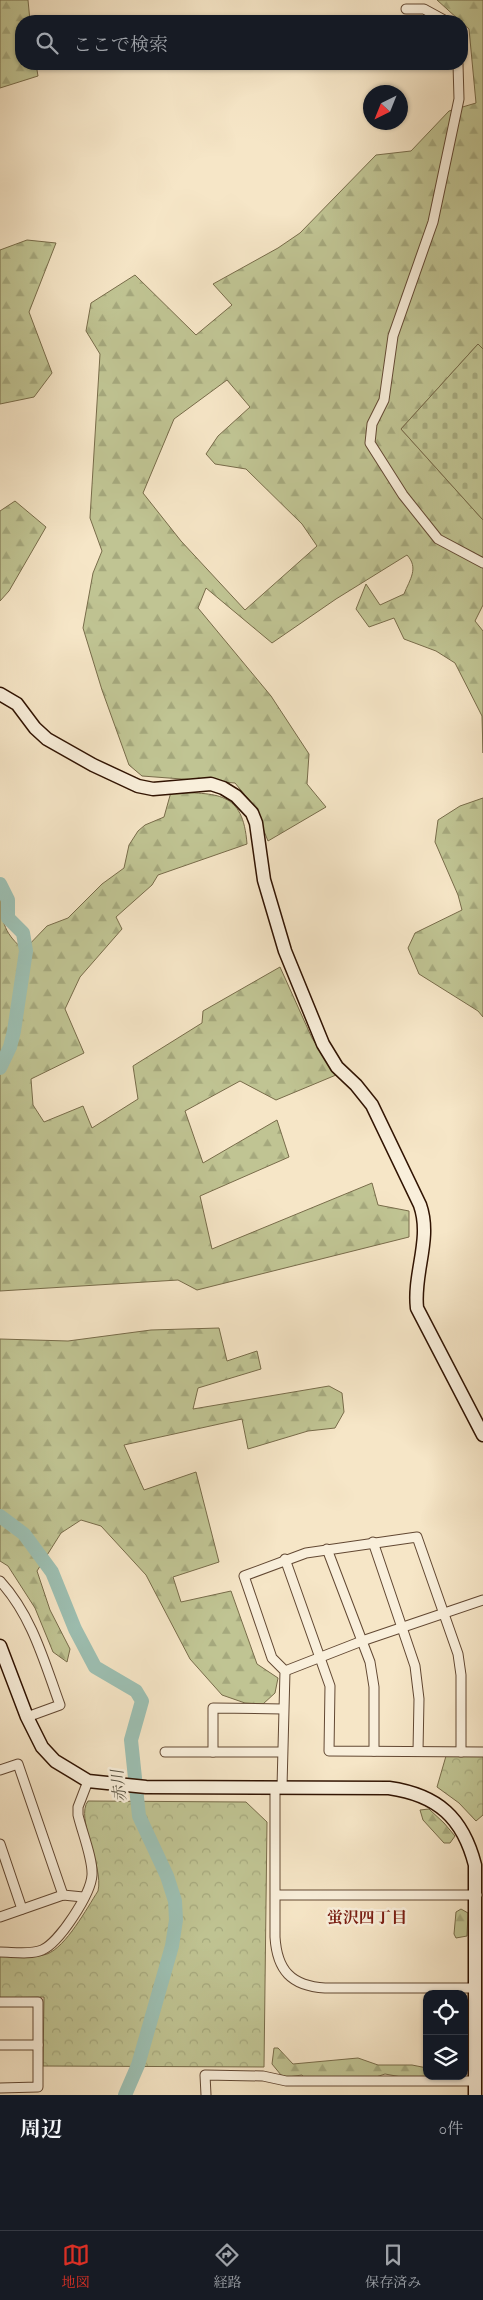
<!DOCTYPE html>
<html lang="ja">
<meta charset="utf-8">
<style>
body{margin:0;font-family:"IM FELL Double Pica","Noto Serif JP",serif;background:#242831;color:#f1f3f6}
.controls{position:absolute;right:15px;bottom:15px;display:grid;overflow:hidden;border-radius:10px;box-shadow:0 1px 4px #0004}
.controls button{width:45px;height:45px;display:grid;place-items:center;padding:0;border:0;border-bottom:1px solid #363941;background:#171b24;color:#f1f3f6;font:25px sans-serif}
.compass{position:absolute;left:363px;top:85px;width:45px;height:45px;border-radius:50%;background:#171b24;box-shadow:0 1px 4px #0004;rotate:223deg}
.list{margin:0;padding:0;list-style:none}
h2{display:flex;justify-content:space-between;align-items:center;height:65px;margin:0;padding:0 20px;font-size:21px}
h2 small{font-size:16px;font-weight:400;color:#9ea1a6}
.icon{flex:none;width:28px;height:28px;fill:none;stroke:currentColor;stroke-width:2;stroke-linecap:round;stroke-linejoin:round}
.map{position:relative;flex:none;width:483px;height:2095px;overflow:hidden}
.search{position:absolute;background:#171b24;box-shadow:0 1px 4px #0004;left:15px;right:15px;top:15px;height:55px;display:flex;align-items:center;gap:12px;box-sizing:border-box;padding:0 18px;border-radius:20px;color:#9ea1a6;font-size:19px}
.sheet{height:135px;background:#171b24}
nav{display:flex;justify-content:space-around;align-items:center;box-sizing:border-box;height:70px;border-top:1px solid #363941;background:#171b24;font-size:14px;color:#9ea1a6}
nav a{display:grid;justify-items:center;gap:2px}
nav .on{color:#d93025}
.map>svg:first-child{display:block}
.forest{fill:url(#forest-firs);stroke:#786c4a;fill-rule:evenodd}
.cemetery{fill:url(#cemetery-stones);stroke:#786c4a}
.park{fill:url(#park-crowns);stroke:#786c4a}
.lines{fill:none;stroke-linecap:round;stroke-linejoin:round}
.river{stroke:#9dc0b3;stroke-width:14}
.street-casing{stroke:#624833;stroke-width:11}
.secondary-casing{stroke:#301302;stroke-width:15}
.street{stroke:#f9efdb;stroke-width:9}
.secondary{stroke:#f9efdb;stroke-width:12}
.labels{text-anchor:middle;stroke-width:5;stroke-linejoin:round;paint-order:stroke}
.water-label{font-size:16px;font-style:italic;fill:#565040;stroke:#f9efdb}
.neighbourhood-label{font-size:16px;font-weight:bold;fill:#7a1f14;stroke:#f9efdb}
</style>
<div class="map">
<svg width="483" height="2095" viewBox="0 0 483 2095">
<defs>
<pattern id="forest-firs" width="22" height="20" patternUnits="userSpaceOnUse" patternTransform="scale(1.25)"><rect width="22" height="20" fill="#c0c493"/><path d="M5 1l3.5 6h-7zM16 11l3.5 6h-7z" fill="#a5a87d"/></pattern>
<pattern id="cemetery-stones" width="16" height="16" patternUnits="userSpaceOnUse" patternTransform="scale(1.25)"><rect width="16" height="16" fill="#c0c493"/><path d="M2 7V4a2 2 0 0 1 4 0v3zM10 15v-3a2 2 0 0 1 4 0v3z" fill="#a5a87d"/></pattern>
<pattern id="park-crowns" width="20" height="18" patternUnits="userSpaceOnUse" patternTransform="scale(1.25)"><rect width="20" height="18" fill="#c0c493"/><path d="M2 6a3 3 0 1 1 6 0M12 15a3 3 0 1 1 6 0" fill="none" stroke="#a5a87d"/></pattern>
</defs>
<rect width="100%" height="100%" fill="#f6e6c7"/>
<filter id="stains"><feTurbulence type="fractalNoise" baseFrequency=".004" numOctaves="4"/><feColorMatrix values="0 0 0 0 .2 0 0 0 0 .09 0 0 0 0 .02 0 0 0 .5 -.17"/></filter>
<radialGradient id="worn" r=".72"><stop offset=".6" stop-color="#630" stop-opacity="0"/><stop offset="1" stop-color="#630" stop-opacity=".3"/></radialGradient>
<g class="forest">
<path d="M 0,0 L 28,0 L 30,21 L 21,21 L 21,64 L 36,64 L 38,76 L 0,88 Z"/>
<path d="M 437,0 L 483,0 L 483,349 L 478,344 L 401,429 L 483,520 L 483,605 L 475,621 L 483,631 L 483,753 L 482,716 L 455,663 L 436,651 L 404,639 L 394,618 L 369,627 L 356,609 L 366,584 L 380,605 L 404,594 C 410,579 419,568 407,555 L 336,599 L 272,643 L 206,588 L 198,608 L 271,696 L 309,754 L 307,784 L 326,807 L 268,841 L 254,806 L 235,783 L 142,776 L 129,765 L 102,690 L 83,628 L 93,573 L 102,551 L 90,518 L 100,354 L 86,331 L 91,303 L 135,275 L 196,335 L 232,305 L 213,284 L 278,248 L 300,233 L 376,155 L 411,151 L 449,111 L 476,103 L 469,29 ZM 227,380 L 250,407 L 218,436 L 206,454 L 215,464 L 246,469 L 302,524 L 317,546 L 245,610 L 181,541 L 143,493 L 174,419 Z"/>
<path d="M 27,240 L 56,243 L 29,312 L 52,373 L 34,397 L 0,404 L 0,250 Z"/>
<path d="M 15,501 L 46,527 L 9,591 L 0,601 L 0,511 Z"/>
<path d="M 171,792 C 217,794 243,790 247,844 L 158,875 L 152,885 L 116,917 L 122,929 L 80,977 L 65,1009 L 84,1053 L 31,1079 L 33,1105 L 44,1122 L 83,1106 L 92,1128 L 138,1099 L 133,1066 L 202,1023 L 203,1011 L 280,967 L 312,1038 L 336,1075 L 276,1100 L 240,1081 L 185,1111 L 203,1163 L 277,1120 L 289,1157 L 200,1196 L 212,1249 L 372,1183 L 378,1205 L 409,1211 L 409,1237 L 197,1290 L 178,1280 L 0,1291 L 0,895 L 2,898 C 0,922 6,935 24,950 L 47,926 L 68,918 L 102,884 L 124,868 L 129,845 L 138,831 L 145,825 L 164,817 Z"/>
<path d="M 483,798 L 483,1017 L 478,1011 L 419,974 L 408,948 L 415,933 L 462,910 L 458,895 L 435,842 L 438,820 L 460,806 Z"/>
<path d="M 219,1328 L 227,1361 L 257,1351 L 261,1369 L 198,1388 L 193,1409 L 329,1386 L 342,1393 L 344,1412 L 335,1428 L 308,1431 L 248,1449 L 242,1419 L 124,1445 L 144,1490 L 196,1472 L 219,1562 L 173,1577 L 181,1602 L 231,1591 L 257,1664 L 278,1678 L 275,1693 L 263,1704 L 245,1703 L 222,1695 L 190,1659 L 146,1575 L 101,1526 L 81,1520 L 61,1533 L 37,1571 L 50,1610 L 70,1649 L 67,1662 L 53,1652 L 35,1608 L 8,1566 L 0,1561 L 0,1339 L 68,1341 L 151,1330 Z"/>
<path d="M 429,1809 L 444,1823 L 455,1836 L 450,1843 L 444,1843 L 423,1820 L 420,1810 Z"/>
<path d="M 461,1909 L 468,1913 L 467,1936 L 456,1938 L 454,1934 L 456,1912 Z"/>
<path d="M 274,2048 L 278,2048 L 293,2064 L 358,2058 L 378,2065 L 412,2065 L 427,2068 L 427,2076 L 442,2076 L 407,2078 L 385,2074 L 376,2077 L 305,2078 L 302,2075 L 288,2077 L 281,2075 L 272,2064 Z"/>
</g>
<path class="cemetery" d="M 478,344 L 483,349 L 483,520 L 401,429 Z"/>
<g class="park">
<path d="M 446,1756 L 483,1756 L 483,1815 L 476,1821 L 459,1803 L 437,1787 Z"/>
<path d="M 88,1801 L 246,1802 L 267,1822 L 264,2067 L 43,2066 L 44,1997 L 0,1998 L 0,1956 C 14,1955 34,1959 47,1954 C 66,1947 87,1908 98,1891 C 104,1866 75,1818 88,1801 Z"/>
</g>
<g class="lines">
<g class="river">
<path d="M 0,884 L 8,900 L 8,918 L 23,933 L 26,951 L 14,1031 L 10,1047 L 0,1068"/>
<path d="M 0,1516 L 24,1534 L 52,1572 L 75,1629 L 95,1667 L 136,1691 L 142,1701 L 131,1740 L 139,1816 L 167,1876 L 175,1901 L 176,1920 L 172,1946 L 138,2065 L 125,2095"/>
</g>
<defs>
<g id="street">
<path d="M 406,9 L 424,9 L 446,21"/>
<path d="M 458,64 L 459,99 L 433,222 L 393,336 L 384,400 L 372,424 L 370,443 L 403,495 L 438,539 L 483,563"/>
<path d="M 373,1542 L 415,1666 L 419,1699 L 418,1751"/>
<path d="M 327,1549 L 370,1662 L 374,1687 L 374,1751"/>
<path d="M 285,1559 L 330,1686 L 329,1751 L 483,1752"/>
<path d="M 0,1581 C 32,1616 44,1661 60,1705 L 27,1717"/>
<path d="M 285,1671 L 362,1641 L 483,1600"/>
<path d="M 165,1752 L 282,1752"/>
<path d="M 213,1752 L 213,1708 L 283,1709"/>
<path d="M 0,1770 L 18,1764 L 63,1895"/>
<path d="M 275,1787 L 275,1937 C 277,1970 291,1986 325,1988 L 476,1988"/>
<path d="M 282,1787 L 285,1671 L 272,1658 L 244,1576 L 306,1553 L 417,1537 L 458,1654 L 461,1675 L 461,1752"/>
<path d="M 0,1844 L 22,1909"/>
<path d="M 276,1895 L 477,1895"/>
<path d="M 0,1917 L 63,1895 L 83,1897"/>
<path d="M 0,1952 C 13,1952 30,1955 42,1950 C 59,1943 91,1894 92,1875 C 93,1859 82,1832 78,1815 L 78,1807 L 88,1781"/>
<path d="M 0,2002 L 38,2002 L 38,2087 L 0,2088"/>
<path d="M 0,2045 L 38,2045"/>
<path d="M 206,2095 L 205,2075 L 263,2076 L 286,2081 L 475,2081"/>
</g>
<g id="secondary">
<path d="M 0,694 L 17,704 L 35,728 L 47,739 L 93,765 L 138,786 L 153,789 L 211,784 L 223,788 L 236,796 L 252,813 L 256,823 L 264,880 L 285,951 L 323,1044 L 337,1067 L 356,1085 L 372,1105 L 420,1205 C 432,1239 413,1273 417,1308 L 483,1435"/>
<path d="M 0,1646 L 27,1717 L 42,1747 L 55,1761 L 88,1781 L 146,1787 L 389,1788 C 438,1795 463,1818 475,1865 L 475,2095"/>
</g>
</defs>
<use href="#street" class="street-casing"/>
<use href="#secondary" class="secondary-casing"/>
<use href="#street" class="street"/>
<use href="#secondary" class="secondary"/>
</g>
<g class="labels">
<g class="water-label">
<text transform="translate(118 1786) rotate(-96)" y="6">赤川</text>
</g>
<g class="neighbourhood-label">
<text x="367" y="1923">蛍沢四丁目</text>
</g>
</g>
<rect width="100%" height="100%" filter="url(#stains)"/>
<rect width="100%" height="100%" fill="url(#worn)"/>
</svg>
<div class="controls">
<button><svg class="icon" aria-label="locate" viewBox="0 0 24 24"><circle cx="12" cy="12" r="6"/><path d="M12 2v4M12 18v4M2 12h4M18 12h4"/></svg></button>
<button><svg class="icon" aria-label="layers" viewBox="0 0 24 24"><path d="M12 4l9 5-9 5-9-5zM3 14l9 5 9-5"/></svg></button>
</div>
<svg class="compass" viewBox="-18 -18 36 36"><path d="M0-13l5 13h-10z" fill="#e53935"/><path d="M0 13l5-13h-10z" fill="#9ea1a6"/></svg>
<div class="search"><svg class="icon" aria-label="search" viewBox="0 0 24 24"><circle cx="10" cy="10" r="6"/><path d="M15 15l6 6"/></svg>ここで検索</div>
</div>
<section class="sheet">
<h2>周辺<small>0件</small></h2>
<ul class="list">
</ul>
</section>
<nav>
<a class="on"><svg class="icon" aria-label="map" viewBox="0 0 24 24"><path d="M3 6l6-2 6 2 6-2v14l-6 2-6-2-6 2zM9 4v14M15 6v14"/></svg>地図</a>
<a><svg class="icon" aria-label="directions" viewBox="0 0 24 24"><path d="M12 3l9 9-9 9-9-9zM9 14v-3h6M13 9l2 2-2 2"/></svg>経路</a>
<a><svg class="icon" aria-label="saved" viewBox="0 0 24 24"><path d="M7 4h10v16l-5-4-5 4z"/></svg>保存済み</a>
</nav>
